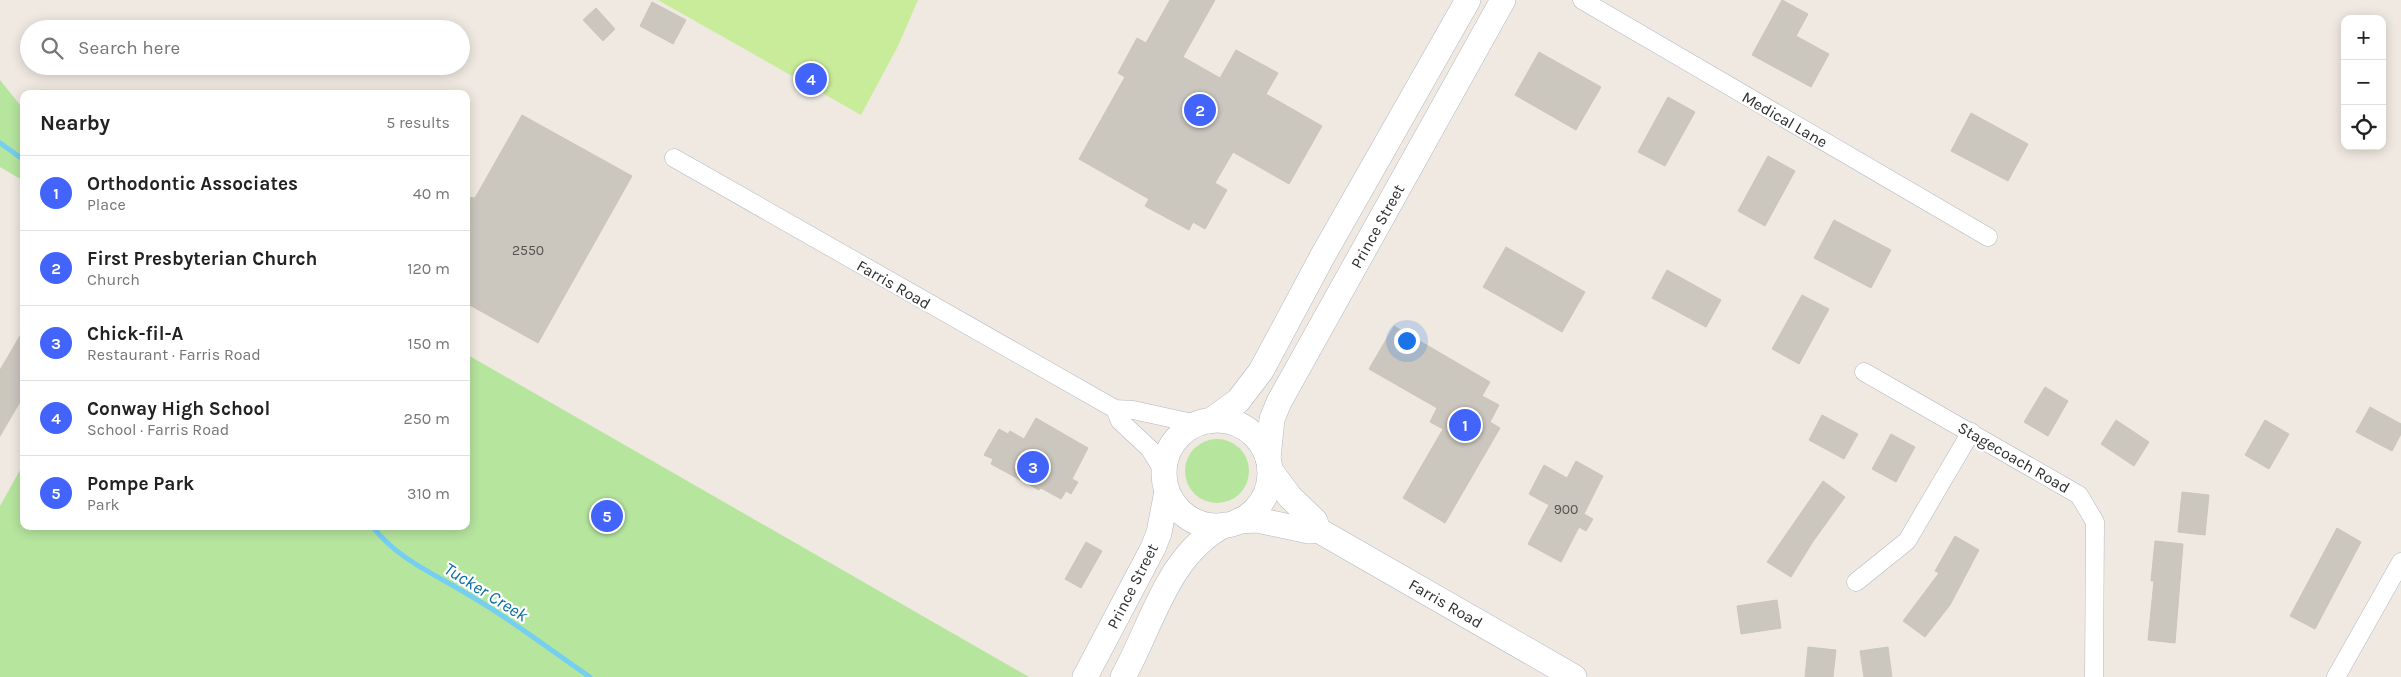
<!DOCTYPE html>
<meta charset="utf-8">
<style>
body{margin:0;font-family:Karla,sans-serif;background:#f2f2f2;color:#222}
.controls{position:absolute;right:15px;top:15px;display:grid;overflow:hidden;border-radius:10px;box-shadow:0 2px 12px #0003}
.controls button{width:45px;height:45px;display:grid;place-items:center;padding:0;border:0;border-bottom:1px solid #e0e0e0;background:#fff;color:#222;font:25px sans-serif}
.you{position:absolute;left:1406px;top:340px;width:18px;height:18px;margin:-12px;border:4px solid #fff;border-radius:50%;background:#1a73e8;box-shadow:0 0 0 8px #1a73e833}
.badge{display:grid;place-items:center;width:32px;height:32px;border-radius:50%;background:#4264fb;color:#fff;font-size:16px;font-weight:700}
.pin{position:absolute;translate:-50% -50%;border:2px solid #fff;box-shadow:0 1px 5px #0006}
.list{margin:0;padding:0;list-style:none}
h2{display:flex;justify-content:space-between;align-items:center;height:65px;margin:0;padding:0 20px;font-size:21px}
h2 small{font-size:16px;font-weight:400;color:#767676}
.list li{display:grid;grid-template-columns:32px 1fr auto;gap:15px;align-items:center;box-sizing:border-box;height:75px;padding:0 20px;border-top:1px solid #e0e0e0}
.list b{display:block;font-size:19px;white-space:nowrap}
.list p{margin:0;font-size:16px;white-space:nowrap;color:#767676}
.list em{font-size:16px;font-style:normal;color:#767676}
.icon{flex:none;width:28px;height:28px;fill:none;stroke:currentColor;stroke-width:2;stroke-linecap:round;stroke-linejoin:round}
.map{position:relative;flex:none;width:2401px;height:677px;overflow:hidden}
.search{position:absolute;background:#fff;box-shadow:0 2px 12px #0003;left:20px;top:20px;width:450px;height:55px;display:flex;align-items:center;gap:12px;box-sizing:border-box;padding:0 18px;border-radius:28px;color:#767676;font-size:19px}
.panel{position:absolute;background:#fff;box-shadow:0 2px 12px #0003;left:20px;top:90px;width:450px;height:440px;border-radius:10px}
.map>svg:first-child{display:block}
.green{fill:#b6e59e}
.pitch{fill:#c9ec9a}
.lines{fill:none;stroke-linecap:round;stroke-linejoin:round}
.stream{stroke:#75cff0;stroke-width:5}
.building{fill:#cbc7bf;stroke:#cbc5ba}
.street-casing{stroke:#b4b7c1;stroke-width:19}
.secondary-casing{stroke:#b4b7c1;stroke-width:26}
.street{stroke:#fff;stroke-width:18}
.secondary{stroke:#fff;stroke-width:25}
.labels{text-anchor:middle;stroke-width:4.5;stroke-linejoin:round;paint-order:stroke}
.number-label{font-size:14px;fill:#555452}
.street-label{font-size:16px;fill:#2e2e2e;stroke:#fff}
.water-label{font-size:18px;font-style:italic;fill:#0d6fa3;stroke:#fff}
</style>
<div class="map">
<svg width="2401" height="677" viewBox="0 0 2401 677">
<rect width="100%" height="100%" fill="#efe9e1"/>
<g class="green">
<path d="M 0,80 L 24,110 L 24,181 L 0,167 Z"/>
<path d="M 466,354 L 1029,677 L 0,677 L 0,506 L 24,463 L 24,526 L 466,526 Z"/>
<circle cx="1217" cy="471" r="32"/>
</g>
<path class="pitch" d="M 658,0 L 918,0 L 898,46 L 861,115 Z"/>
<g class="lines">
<g class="stream">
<path d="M 0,143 L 24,160"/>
<path d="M 372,526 C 397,559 435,574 469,595 C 511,619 550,650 590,677"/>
</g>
</g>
<g class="building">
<path d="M 1170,0 L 1215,0 L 1183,57 L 1220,78 L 1236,50 L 1278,73 L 1266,94 L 1322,126 L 1289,184 L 1233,152 L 1215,183 L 1227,190 L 1205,229 L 1193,222 L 1189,230 L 1145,206 L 1149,199 L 1079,159 L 1125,77 L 1118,73 L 1137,38 L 1146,43 Z"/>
<path d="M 1782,0 L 1808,14 L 1796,36 L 1829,54 L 1811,87 L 1752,55 Z"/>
<path d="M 652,2 L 686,20 L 673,44 L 640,26 Z"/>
<path d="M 596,8 L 615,29 L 603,41 L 583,20 Z"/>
<path d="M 1539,52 L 1601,87 L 1576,130 L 1515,95 Z"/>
<path d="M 1668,97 L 1695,112 L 1665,166 L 1638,152 Z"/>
<path d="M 1971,113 L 2028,144 L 2008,181 L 1951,151 Z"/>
<path d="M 522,115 L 632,176 L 538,343 L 466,303 L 466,197 L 475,198 Z"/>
<path d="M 1768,156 L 1795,171 L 1765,226 L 1738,211 Z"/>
<path d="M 1834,220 L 1891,250 L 1871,288 L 1814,258 Z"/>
<path d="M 1506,247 L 1585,292 L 1562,332 L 1483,287 Z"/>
<path d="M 1667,270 L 1721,300 L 1706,327 L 1652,298 Z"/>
<path d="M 1802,295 L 1829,309 L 1799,364 L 1772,349 Z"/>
<path d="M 1394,326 L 1490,382 L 1482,396 L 1499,405 L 1490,422 L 1500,428 L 1445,523 L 1403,498 L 1443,429 L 1430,422 L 1437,408 L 1369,369 Z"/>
<path d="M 24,329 L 24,395 L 0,436 L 0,370 Z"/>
<path d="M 2045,387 L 2068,401 L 2048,436 L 2024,422 Z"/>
<path d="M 2370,407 L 2401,424 L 2401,434 L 2392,451 L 2356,432 Z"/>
<path d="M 1822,415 L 1858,434 L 1844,459 L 1809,440 Z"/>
<path d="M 1036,418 L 1088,448 L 1072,479 L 1078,482 L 1071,494 L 1066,491 L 1061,499 L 1041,488 L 1039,490 L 991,464 L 993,459 L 984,455 L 999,429 L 1008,434 L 1010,431 L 1024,439 Z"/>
<path d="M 2116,420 L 2149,442 L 2134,466 L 2101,444 Z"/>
<path d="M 2265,420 L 2289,434 L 2269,469 L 2245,455 Z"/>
<path d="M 1891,434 L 1915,447 L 1896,482 L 1872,469 Z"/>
<path d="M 1576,461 L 1603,476 L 1584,514 L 1593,519 L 1586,531 L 1579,527 L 1561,562 L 1528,544 L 1549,505 L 1529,494 L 1544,465 L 1567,478 Z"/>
<path d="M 1823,481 L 1845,497 L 1812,543 L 1791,577 L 1767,562 Z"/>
<path d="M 2182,492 L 2209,495 L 2205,535 L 2178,532 Z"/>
<path d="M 2337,528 L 2361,542 L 2315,629 L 2290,616 Z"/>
<path d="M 1955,536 L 1979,550 L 1950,605 L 1925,637 L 1903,621 L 1939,573 L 1935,571 Z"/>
<path d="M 2155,541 L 2183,544 L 2175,643 L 2148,640 L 2154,581 L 2151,581 Z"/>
<path d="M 1086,542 L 1102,551 L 1081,588 L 1065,579 Z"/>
<path d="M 1777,600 L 1781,628 L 1741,634 L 1737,606 Z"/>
<path d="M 1808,647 L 1836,650 L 1833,677 L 1805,677 Z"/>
<path d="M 1888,647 L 1892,677 L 1864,677 L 1860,651 Z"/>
</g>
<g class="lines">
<defs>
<g id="street">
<path d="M 1582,0 L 1988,237"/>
<path d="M 674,158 L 1115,409 L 1133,410 L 1197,424"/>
<path d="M 1864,372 L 2079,495 L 2095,522 L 2094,677"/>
<path d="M 1115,409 L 1120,421 L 1150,449 L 1164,472"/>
<path d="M 1856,582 L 1907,541 L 1971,432"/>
<path d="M 2336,677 L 2401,562"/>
</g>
<g id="secondary">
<circle cx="1217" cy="473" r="53"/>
<path d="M 1210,421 L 1238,401 L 1261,371 L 1322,257 L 1468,0"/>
<path d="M 1268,458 L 1272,419 L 1279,402 L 1503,0"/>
<path d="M 1270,470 L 1290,497 L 1315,521 L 1318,530"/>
<path d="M 1239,521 L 1257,520 L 1309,531 L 1318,530 L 1574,677"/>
<path d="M 1085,677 L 1153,548 L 1159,533 L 1167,491"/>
<path d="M 1123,677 C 1153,623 1167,556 1224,525"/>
</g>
</defs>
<use href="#street" class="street-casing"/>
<use href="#secondary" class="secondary-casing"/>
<use href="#street" class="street"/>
<use href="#secondary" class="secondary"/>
</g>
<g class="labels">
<g class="number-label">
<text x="528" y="255">2550</text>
<text x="1566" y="514">900</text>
</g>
<g class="street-label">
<text transform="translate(1785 119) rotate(30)" y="6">Medical Lane</text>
<text transform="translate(1377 226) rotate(-61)" y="6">Prince Street</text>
<text transform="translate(894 284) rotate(30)" y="6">Farris Road</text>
<text transform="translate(2014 457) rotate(30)" y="6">Stagecoach Road</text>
<text transform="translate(1132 586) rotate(-63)" y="6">Prince Street</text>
<text transform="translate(1446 603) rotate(30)" y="6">Farris Road</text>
</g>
<g class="water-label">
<text transform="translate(486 592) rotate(32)" y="6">Tucker Creek</text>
</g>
</g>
</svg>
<div class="controls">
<button>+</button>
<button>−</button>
<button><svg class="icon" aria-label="locate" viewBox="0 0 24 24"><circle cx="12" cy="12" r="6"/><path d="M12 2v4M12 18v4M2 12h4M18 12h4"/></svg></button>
</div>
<div class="you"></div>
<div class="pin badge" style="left:1465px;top:425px">1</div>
<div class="pin badge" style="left:1200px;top:110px">2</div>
<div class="pin badge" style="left:1033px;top:467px">3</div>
<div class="pin badge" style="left:811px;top:79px">4</div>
<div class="pin badge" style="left:607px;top:516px">5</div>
<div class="search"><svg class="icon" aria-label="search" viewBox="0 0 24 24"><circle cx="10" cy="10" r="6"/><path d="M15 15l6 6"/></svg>Search here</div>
<section class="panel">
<h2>Nearby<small>5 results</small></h2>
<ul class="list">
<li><span class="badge">1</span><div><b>Orthodontic Associates</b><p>Place</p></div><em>40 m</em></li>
<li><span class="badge">2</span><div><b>First Presbyterian Church</b><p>Church</p></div><em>120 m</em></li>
<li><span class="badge">3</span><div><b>Chick-fil-A</b><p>Restaurant · Farris Road</p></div><em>150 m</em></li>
<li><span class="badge">4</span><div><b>Conway High School</b><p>School · Farris Road</p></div><em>250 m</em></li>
<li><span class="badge">5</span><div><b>Pompe Park</b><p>Park</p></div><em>310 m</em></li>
</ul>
</section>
</div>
